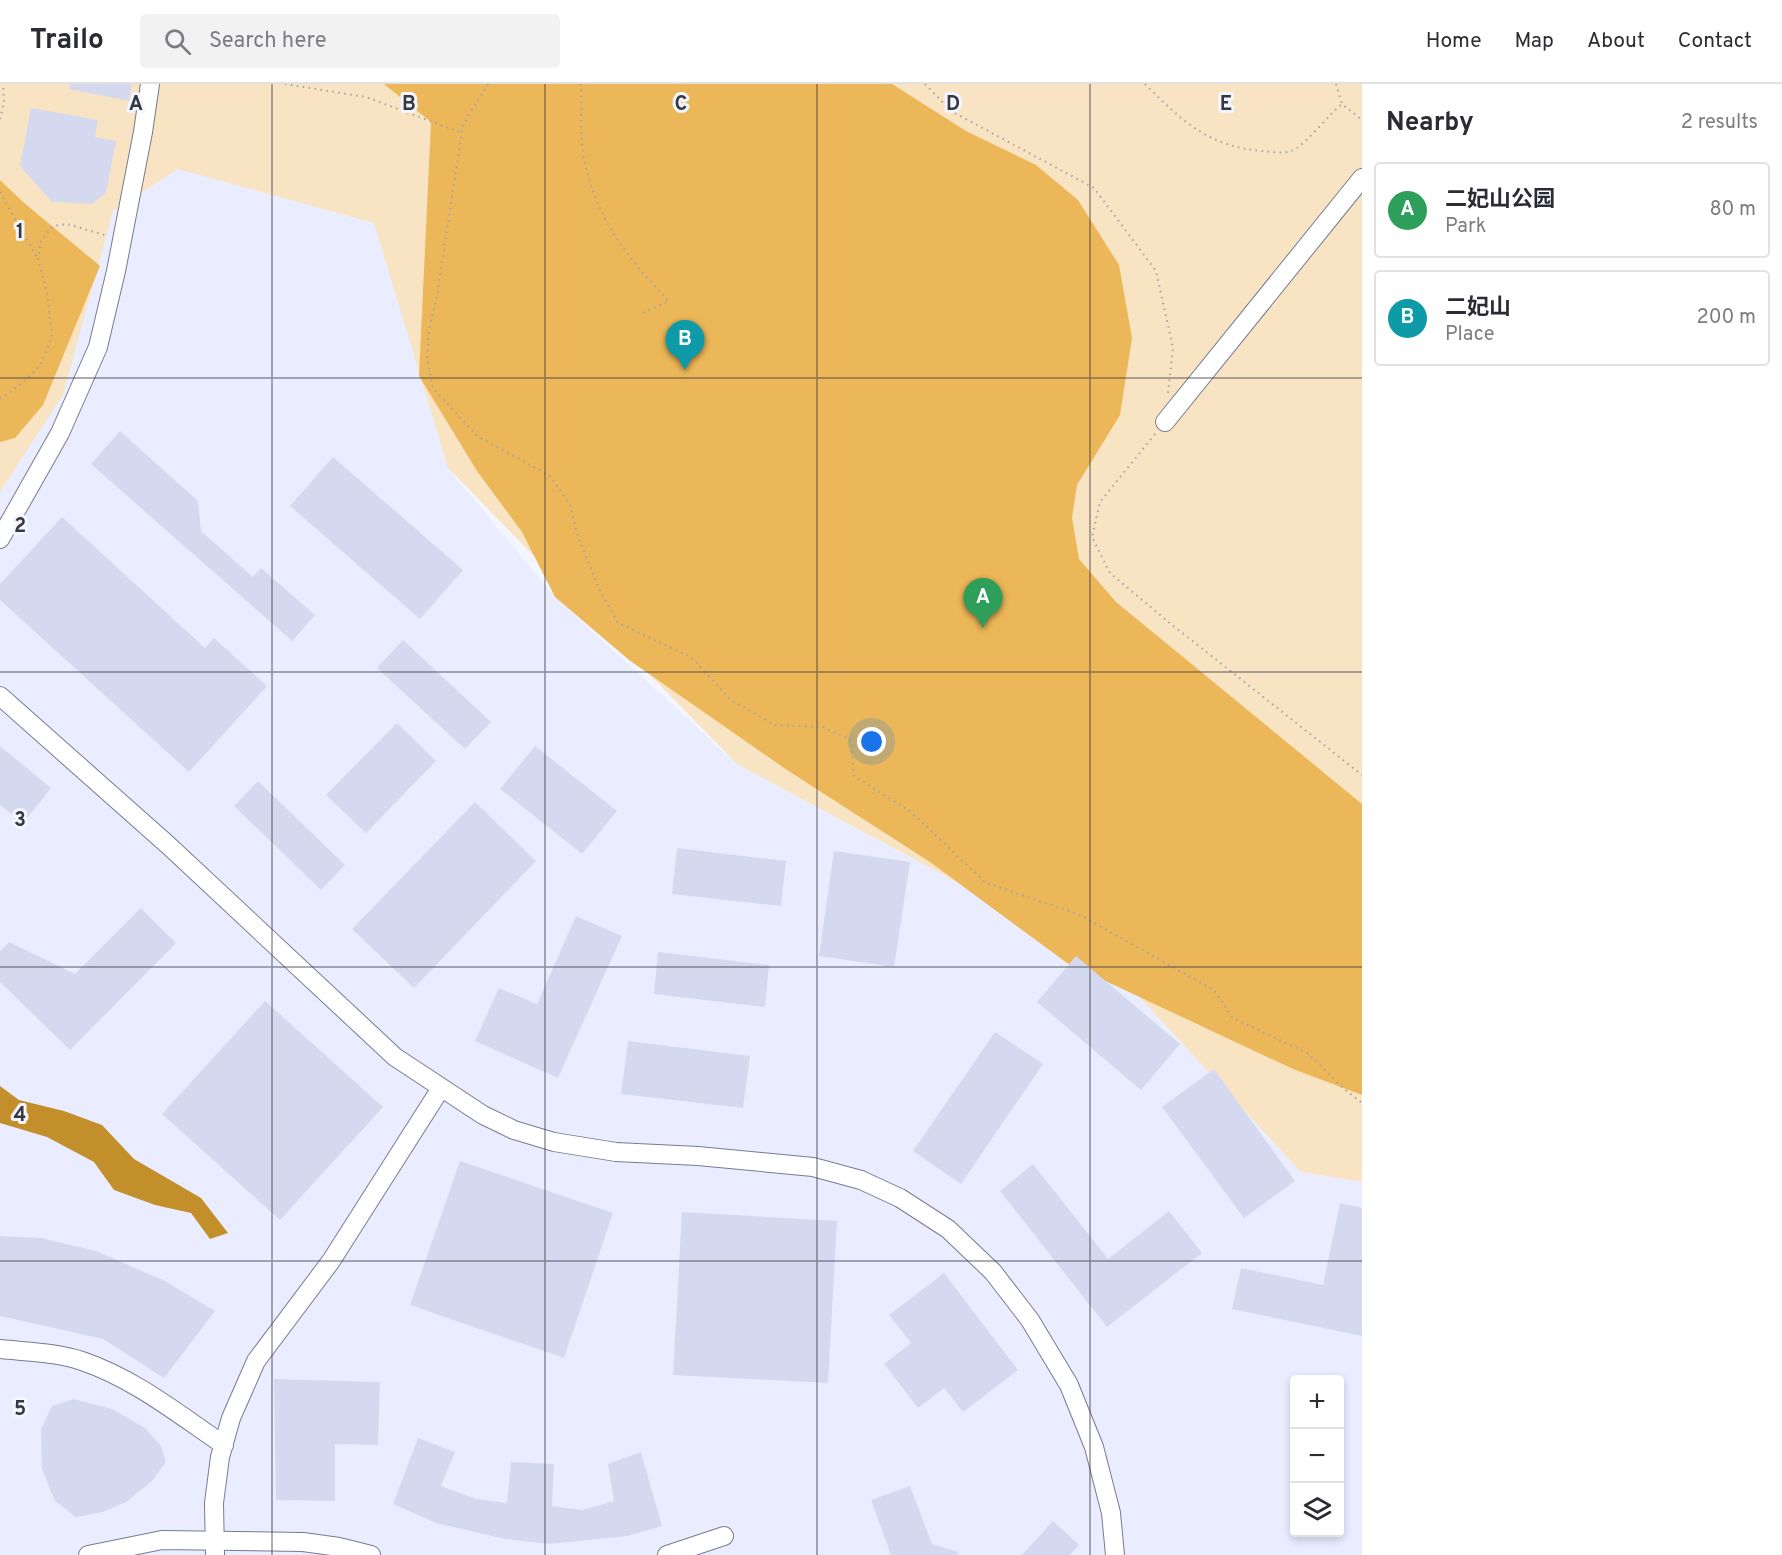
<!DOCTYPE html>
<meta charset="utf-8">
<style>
body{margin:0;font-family:Overpass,"Noto Sans SC",sans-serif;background:#f2f2f3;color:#2b2b33}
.controls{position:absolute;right:18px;bottom:18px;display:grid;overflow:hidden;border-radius:6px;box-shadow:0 3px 9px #0003}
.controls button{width:54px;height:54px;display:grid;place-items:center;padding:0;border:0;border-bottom:2px solid #e1e1e2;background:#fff;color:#2b2b33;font:30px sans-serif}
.you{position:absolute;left:872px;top:658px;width:21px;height:21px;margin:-15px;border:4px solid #fff;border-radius:50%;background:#1a73e8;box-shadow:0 0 0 9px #1a73e833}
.badge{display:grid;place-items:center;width:39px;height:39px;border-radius:50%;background:#715628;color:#fff;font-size:20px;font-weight:700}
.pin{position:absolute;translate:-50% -50px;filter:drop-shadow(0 2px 3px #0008)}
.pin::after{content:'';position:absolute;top:32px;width:21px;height:18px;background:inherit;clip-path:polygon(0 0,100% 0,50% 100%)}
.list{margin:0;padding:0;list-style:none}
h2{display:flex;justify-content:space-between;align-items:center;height:78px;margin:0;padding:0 24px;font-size:26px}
h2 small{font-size:20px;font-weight:400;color:#7c7c81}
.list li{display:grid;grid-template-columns:39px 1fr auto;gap:18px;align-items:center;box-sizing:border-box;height:96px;margin:0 12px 12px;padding:0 12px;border:2px solid #e1e1e2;border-radius:6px}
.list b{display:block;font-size:22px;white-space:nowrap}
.list p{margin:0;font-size:20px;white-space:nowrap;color:#7c7c81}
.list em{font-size:20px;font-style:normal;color:#7c7c81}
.icon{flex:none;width:33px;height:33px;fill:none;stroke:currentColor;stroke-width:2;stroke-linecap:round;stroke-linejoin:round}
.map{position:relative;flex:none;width:1362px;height:1471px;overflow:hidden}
header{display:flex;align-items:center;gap:36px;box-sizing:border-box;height:84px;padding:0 30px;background:#fff;border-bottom:2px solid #e1e1e2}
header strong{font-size:28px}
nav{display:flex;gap:33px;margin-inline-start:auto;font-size:21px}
.search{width:420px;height:54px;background:#f2f2f3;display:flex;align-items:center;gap:15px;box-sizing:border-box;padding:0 21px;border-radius:6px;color:#7c7c81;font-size:22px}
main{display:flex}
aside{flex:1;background:#fff}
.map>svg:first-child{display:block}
.built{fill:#e9edff;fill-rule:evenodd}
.green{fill:#f8e4c3}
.forest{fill:#ecb758}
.water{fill:#c38f2a}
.building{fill:#d5d9ef}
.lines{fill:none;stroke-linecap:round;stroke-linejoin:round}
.minor-casing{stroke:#777b8f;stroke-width:20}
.path{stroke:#a0a2ab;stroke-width:2;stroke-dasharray:1.5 4.5;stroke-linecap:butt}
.minor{stroke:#fff;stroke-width:18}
.grid{fill:none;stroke:#363841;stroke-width:1.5;stroke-opacity:0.55}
.grid-label{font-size:20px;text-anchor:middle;font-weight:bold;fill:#363841;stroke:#f4f6ff;stroke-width:6;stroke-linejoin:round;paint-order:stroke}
</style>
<header>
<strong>Trailo</strong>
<div class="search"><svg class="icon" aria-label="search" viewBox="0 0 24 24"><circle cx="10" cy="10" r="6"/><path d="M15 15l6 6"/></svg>Search here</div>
<nav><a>Home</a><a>Map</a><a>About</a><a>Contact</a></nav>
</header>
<main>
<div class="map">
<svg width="1362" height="1471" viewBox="0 0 1362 1471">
<rect width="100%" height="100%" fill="#f4f6ff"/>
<path class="built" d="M 0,0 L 444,42 L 448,384 L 555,513 L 737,680 L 1109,880 L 1301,1088 L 1362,1098 L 1362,1471 L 0,1471 ZM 1294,1296 L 1340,1296 L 1340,1448 L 1294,1448 Z"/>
<path class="green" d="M 0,0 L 1362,0 L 1362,1098 L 1301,1088 L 1109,880 L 737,680 L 448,384 L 374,139 L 178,85 L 113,127 L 63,311 L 0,408 Z"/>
<g class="forest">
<path d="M 384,0 L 892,0 L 966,47 L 1036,81 L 1078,116 L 1119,181 L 1132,254 L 1120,331 L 1077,401 L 1072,434 L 1079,475 L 1116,518 L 1362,720 L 1362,1011 L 1293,985 L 1067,879 L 930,778 L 787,686 L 629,576 L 555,513 L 522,448 L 477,387 L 419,292 L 431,38 Z"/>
<path d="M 0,96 L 23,118 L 100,182 L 43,321 L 15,354 L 0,358 Z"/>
</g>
<path class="water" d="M 0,1002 L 19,1016 L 64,1027 L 102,1041 L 134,1075 L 201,1114 L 228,1149 L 210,1155 L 191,1129 L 155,1121 L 114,1106 L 94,1078 L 47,1053 L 0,1039 Z"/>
<g class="building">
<path d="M 70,0 L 132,0 L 129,17 L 69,5 Z"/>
<path d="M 31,24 L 98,36 L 95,53 L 116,57 L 106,109 L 92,120 L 52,118 L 20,82 Z"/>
<path d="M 120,347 L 198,417 L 201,447 L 253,493 L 261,484 L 315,531 L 292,557 L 91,380 Z"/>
<path d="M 333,373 L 463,486 L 420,535 L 290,422 Z"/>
<path d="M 62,433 L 205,564 L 214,554 L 267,602 L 189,688 L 0,516 L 0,500 Z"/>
<path d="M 403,556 L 491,638 L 465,665 L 377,584 Z"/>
<path d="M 397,639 L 436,677 L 366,749 L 326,711 Z"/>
<path d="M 0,662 L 51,704 L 23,739 L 0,721 Z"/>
<path d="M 535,662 L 617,727 L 582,770 L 500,705 Z"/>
<path d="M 258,697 L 345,781 L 321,806 L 234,722 Z"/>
<path d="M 475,718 L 536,777 L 414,904 L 352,845 Z"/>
<path d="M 677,764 L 786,777 L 781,822 L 672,810 Z"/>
<path d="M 834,767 L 910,778 L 894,883 L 819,872 Z"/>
<path d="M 141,824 L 176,859 L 70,966 L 0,898 L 0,867 L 9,858 L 75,890 Z"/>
<path d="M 576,832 L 622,852 L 558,994 L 475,957 L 499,904 L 537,920 Z"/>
<path d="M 658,868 L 769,881 L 765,923 L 654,910 Z"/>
<path d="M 1076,872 L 1180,960 L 1141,1006 L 1037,918 Z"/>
<path d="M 265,917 L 383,1023 L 280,1136 L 162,1030 Z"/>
<path d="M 995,948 L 1043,980 L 961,1100 L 913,1067 Z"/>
<path d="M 628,957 L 750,972 L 743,1024 L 621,1010 Z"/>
<path d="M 1214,985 L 1295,1097 L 1244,1134 L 1162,1023 Z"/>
<path d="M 460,1077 L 613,1129 L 564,1274 L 410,1221 Z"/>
<path d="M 1033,1080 L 1108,1175 L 1169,1127 L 1202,1169 L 1107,1243 L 1000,1107 Z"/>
<path d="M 1340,1119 L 1362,1124 L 1362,1252 L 1232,1225 L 1241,1184 L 1323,1201 Z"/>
<path d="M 682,1128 L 837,1137 L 828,1299 L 673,1291 Z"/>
<path d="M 0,1152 L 41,1154 L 96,1167 L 165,1197 L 215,1227 L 164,1294 L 103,1255 L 0,1232 Z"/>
<path d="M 944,1189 L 1018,1286 L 963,1328 L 944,1304 L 918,1324 L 884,1280 L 911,1259 L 889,1231 Z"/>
<path d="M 274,1295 L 380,1298 L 378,1361 L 335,1360 L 335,1417 L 276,1416 Z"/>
<path d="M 74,1315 L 112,1325 L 145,1344 L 161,1362 L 166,1378 L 152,1397 L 126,1418 L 103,1428 L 76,1433 L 55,1417 L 42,1385 L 41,1345 L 52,1322 Z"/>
<path d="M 418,1354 L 455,1368 L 441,1402 L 476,1415 L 507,1419 L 511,1378 L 554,1380 L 552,1422 L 583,1426 L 614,1417 L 608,1380 L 641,1368 L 662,1442 L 627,1452 L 549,1460 L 505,1455 L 436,1439 L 393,1420 Z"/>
<path d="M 910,1402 L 932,1460 L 958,1468 L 957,1471 L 891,1471 L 871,1416 Z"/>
<path d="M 1053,1437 L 1079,1461 L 1070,1471 L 1022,1471 Z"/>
</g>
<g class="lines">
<defs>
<g id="minor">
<path d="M 1165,338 L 1362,94"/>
<path d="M 0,455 L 60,349 L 98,263 L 116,187 L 143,48 L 150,0"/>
<path d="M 0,612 L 168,761 L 395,973 L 483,1031 L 514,1046 L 554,1058 L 616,1068 L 698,1072 L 813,1083 L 861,1096 L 900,1114 L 948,1145 L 993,1188 L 1030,1236 L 1069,1301 L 1094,1363 L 1111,1429 L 1115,1471"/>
<path d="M 0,1265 C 27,1268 56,1268 82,1277 C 135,1295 178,1330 224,1361"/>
<path d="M 88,1471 L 162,1456 L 303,1458 L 339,1463 L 371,1471"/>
<path d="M 215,1471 L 214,1419 L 220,1373 L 231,1334 L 256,1277 L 331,1177 L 441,1004"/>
<path d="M 667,1471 L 724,1452"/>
</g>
</defs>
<use href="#minor" class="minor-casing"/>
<g class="path">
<path d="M 285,0 L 366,13 L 462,49"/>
<path d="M 488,0 L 463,41 L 437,211 L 429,245 L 427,274 L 433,304 L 477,352 L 550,392 L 570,421 L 578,453 L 600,507 L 618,539 L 691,573 L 731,616 L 775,641 L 823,643 L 851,656 L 854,692 L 911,728 L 986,799 L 1078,830 L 1214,906 L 1233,934 L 1309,970 L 1343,1004 L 1362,1019"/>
<path d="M 581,0 C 582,22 580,47 583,69 C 594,132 626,173 669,217 L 643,229"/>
<path d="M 925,0 L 951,27 L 1094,104 L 1156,187 L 1173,264 L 1168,309"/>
<path d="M 1145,0 C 1182,37 1209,63 1263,67 C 1271,68 1284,70 1291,67 C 1305,62 1328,31 1342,20"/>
<path d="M 1336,0 L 1342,20 L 1362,36"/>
<path d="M 0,35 L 4,18 L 3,0"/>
<path d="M 0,108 L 38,175"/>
<path d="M 0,315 L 20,301 L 40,282 L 52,253 L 47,208 L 38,175 L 41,156 L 53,142 L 67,140 L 108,152"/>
<path d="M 1155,350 L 1100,418 L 1092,453 L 1110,489 L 1171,540 L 1362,691"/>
</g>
<use href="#minor" class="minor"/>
</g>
<path class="grid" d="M 272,0 L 272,1471M 545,0 L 545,1471M 817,0 L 817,1471M 1090,0 L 1090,1471M 0,294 L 1362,294M 0,588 L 1362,588M 0,883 L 1362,883M 0,1177 L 1362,1177"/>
<g class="grid-label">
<text x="136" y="26">A</text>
<text x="409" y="26">B</text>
<text x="681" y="26">C</text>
<text x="953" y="26">D</text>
<text x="1226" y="26">E</text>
<text x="20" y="154">1</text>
<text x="20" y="448">2</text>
<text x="20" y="742">3</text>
<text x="20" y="1037">4</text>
<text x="20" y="1331">5</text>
</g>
</svg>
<div class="controls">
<button>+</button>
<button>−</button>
<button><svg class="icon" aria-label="layers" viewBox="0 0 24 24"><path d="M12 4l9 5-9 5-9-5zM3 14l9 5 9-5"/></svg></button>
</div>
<div class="you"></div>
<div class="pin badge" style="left:983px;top:544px;background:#2e9e5b">A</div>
<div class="pin badge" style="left:685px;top:286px;background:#0f9aa8">B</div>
</div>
<aside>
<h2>Nearby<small>2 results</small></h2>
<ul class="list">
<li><span class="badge" style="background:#2e9e5b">A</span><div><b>二妃山公园</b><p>Park</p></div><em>80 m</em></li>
<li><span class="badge" style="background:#0f9aa8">B</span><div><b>二妃山</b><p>Place</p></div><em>200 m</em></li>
</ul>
</aside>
</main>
